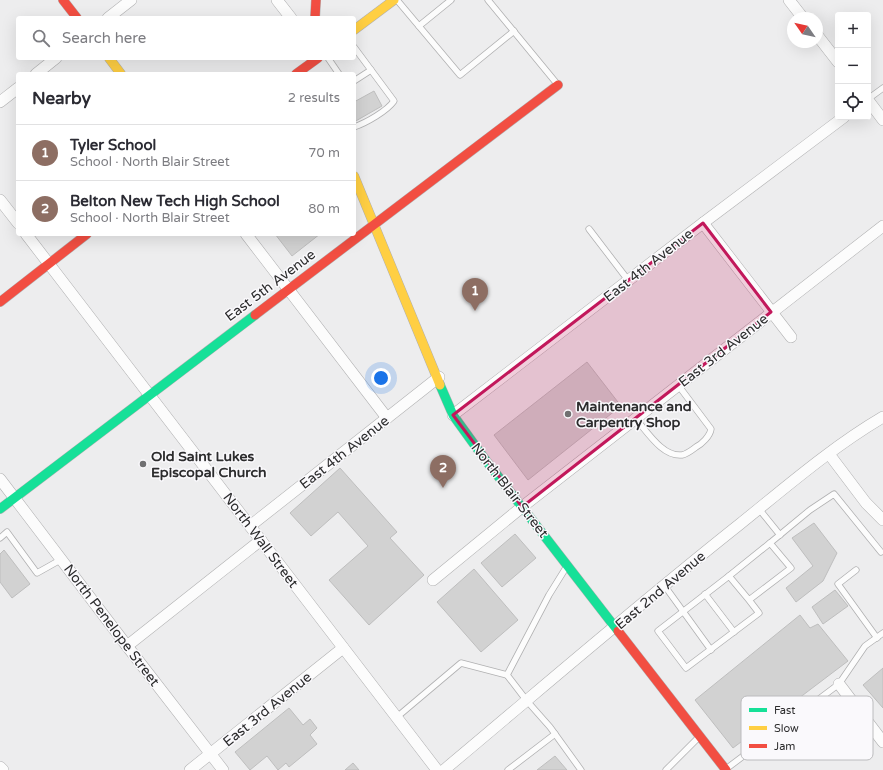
<!DOCTYPE html>
<meta charset="utf-8">
<style>
body{margin:0;font-family:"Varela Round",sans-serif;background:#f7f7f7;color:#2b2b33}
.controls{position:absolute;right:12px;top:12px;display:grid;overflow:hidden;border-radius:4px;box-shadow:0 4px 16px #0002}
.controls button{width:36px;height:36px;display:grid;place-items:center;padding:0;border:0;border-bottom:1px solid #e1e1e2;background:#fff;color:#2b2b33;font:20px sans-serif}
.compass{position:absolute;left:787px;top:12px;width:36px;height:36px;border-radius:50%;background:#fff;box-shadow:0 4px 16px #0002;rotate:304deg}
.you{position:absolute;left:381px;top:378px;width:14px;height:14px;margin:-10px;border:3px solid #fff;border-radius:50%;background:#1a73e8;box-shadow:0 0 0 6px #1a73e833}
.badge{display:grid;place-items:center;width:26px;height:26px;border-radius:50%;background:#1a73e8;color:#fff;font-size:13px;font-weight:700}
.pin{position:absolute;translate:-50% -33px;filter:drop-shadow(0 1px 2px #0008)}
.pin::after{content:'';position:absolute;top:21px;width:14px;height:12px;background:inherit;clip-path:polygon(0 0,100% 0,50% 100%)}
.list{margin:0;padding:0;list-style:none}
h2{display:flex;justify-content:space-between;align-items:center;height:52px;margin:0;padding:0 16px;font-size:17px}
h2 small{font-size:13px;font-weight:400;color:#7c7c81}
.list li{display:grid;grid-template-columns:26px 1fr auto;gap:12px;align-items:center;box-sizing:border-box;height:56px;padding:0 16px;border-top:1px solid #e1e1e2}
.list b{display:block;font-size:15px;white-space:nowrap}
.list p{margin:0;font-size:13px;white-space:nowrap;color:#7c7c81}
.list em{font-size:13px;font-style:normal;color:#7c7c81}
.icon{flex:none;width:22px;height:22px;fill:none;stroke:currentColor;stroke-width:2;stroke-linecap:round;stroke-linejoin:round}
.map{position:relative;flex:none;width:883px;height:770px;overflow:hidden}
.search{position:absolute;background:#fff;box-shadow:0 4px 16px #0002;left:16px;top:16px;width:340px;height:44px;display:flex;align-items:center;gap:10px;box-sizing:border-box;padding:0 14px;border-radius:4px;color:#7c7c81;font-size:15px}
.panel{position:absolute;background:#fff;box-shadow:0 4px 16px #0002;left:16px;top:72px;width:340px;height:164px;border-radius:4px}
.map>svg:first-child{display:block}
.building{fill:#d2d2d2;stroke:#bebebe}
.lines{fill:none;stroke-linecap:round;stroke-linejoin:round}
.lane-casing{stroke:#b0b0b1;stroke-width:7}
.street-casing{stroke:#b0b0b1;stroke-width:12}
.fast-casing{stroke:#b0b0b1;stroke-width:10}
.slow-casing{stroke:#b0b0b1;stroke-width:10}
.jam-casing{stroke:#b0b0b1;stroke-width:10}
.lane{stroke:#fcfcfc;stroke-width:5.5}
.street{stroke:#fcfcfc;stroke-width:11}
.fast{stroke:#16e098;stroke-width:9}
.slow{stroke:#ffcf43;stroke-width:9}
.jam{stroke:#f24e42;stroke-width:9}
.marked{fill:#c2185b;fill-opacity:0.2;stroke:#c2185b;stroke-width:3;stroke-linejoin:round}
.poi-dot{fill:#707071;stroke:#faf9fc;stroke-width:1.5}
.labels{text-anchor:middle;stroke-width:3;stroke-linejoin:round;paint-order:stroke}
.street-label{font-size:14px;fill:#2c2c2d;stroke:#faf9fc}
.poi-label{font-size:14px;font-weight:bold;fill:#2c2c2d;stroke:#faf9fc;text-anchor:start}
.key{fill:#faf9fc;stroke:#bcbcbe;stroke-width:1}
.key-label{font-size:11px;fill:#2c2c2d}
</style>
<div class="map">
<svg width="883" height="770" viewBox="0 0 883 770">
<rect width="100%" height="100%" fill="#ededee"/>
<g class="building">
<path d="M 374,91 L 382,106 L 354,122 L 354,102 Z"/>
<path d="M 275,234 L 320,234 L 292,256 Z"/>
<path d="M 587,362 L 621,406 L 528,480 L 494,435 Z"/>
<path d="M 340,468 L 397,532 L 390,538 L 424,575 L 369,625 L 329,580 L 368,546 L 338,512 L 311,536 L 290,513 Z"/>
<path d="M 814,523 L 837,553 L 823,581 L 796,602 L 786,588 L 813,566 L 792,538 Z"/>
<path d="M 515,534 L 536,558 L 502,587 L 481,563 Z"/>
<path d="M 4,550 L 30,584 L 12,598 L 0,582 L 0,554 Z"/>
<path d="M 474,569 L 518,620 L 481,652 L 437,602 Z"/>
<path d="M 835,590 L 848,606 L 823,624 L 812,607 Z"/>
<path d="M 800,615 L 810,628 L 818,624 L 848,661 L 733,748 L 695,700 Z"/>
<path d="M 883,668 L 883,708 L 863,685 Z"/>
<path d="M 289,708 L 303,725 L 310,719 L 317,728 L 310,735 L 317,744 L 289,767 L 286,763 L 278,770 L 267,756 L 250,770 L 235,752 Z"/>
<path d="M 555,756 L 567,770 L 537,770 Z"/>
<path d="M 353,763 L 359,770 L 345,770 Z"/>
</g>
<g class="lines">
<defs>
<g id="lane">
<path d="M 397,0 L 460,75 L 514,31"/>
<path d="M 488,0 L 558,85"/>
<path d="M 419,26 L 451,0"/>
<path d="M 354,47 L 394,101 C 387,111 366,123 354,127"/>
<path d="M 328,58 L 339,74"/>
<path d="M 354,81 L 371,70"/>
<path d="M 868,99 L 883,88"/>
<path d="M 589,229 L 628,280"/>
<path d="M 635,418 C 647,431 662,457 682,455 C 687,454 692,450 696,447 C 702,444 710,436 711,429 L 678,385"/>
<path d="M 759,509 L 780,535"/>
<path d="M 0,538 L 7,532 L 37,573 L 62,559"/>
<path d="M 567,566 L 549,595 L 507,675 L 527,701 L 550,727 L 581,770"/>
<path d="M 856,570 L 838,584 L 877,638"/>
<path d="M 729,576 L 770,543"/>
<path d="M 664,585 L 711,650"/>
<path d="M 705,594 L 734,632"/>
<path d="M 749,600 L 729,576 L 658,631 L 686,668 L 759,613 L 749,600 L 791,568 L 770,543 L 810,510 L 834,494 L 881,552"/>
<path d="M 397,717 L 461,663 L 507,675"/>
<path d="M 726,769 L 839,684 L 865,646 L 883,633"/>
<path d="M 508,770 L 555,734"/>
<path d="M 666,770 L 699,737"/>
</g>
<g id="street">
<path d="M 277,0 L 291,18"/>
<path d="M 789,0 L 803,18"/>
<path d="M 108,18 L 131,0"/>
<path d="M 817,35 L 838,62"/>
<path d="M 36,74 L 56,58"/>
<path d="M 868,100 L 883,120"/>
<path d="M 0,102 L 18,88"/>
<path d="M 0,200 L 18,223"/>
<path d="M 703,223 L 791,337"/>
<path d="M 26,234 L 437,770"/>
<path d="M 246,234 L 387,418"/>
<path d="M 453,415 L 703,223 L 844,117"/>
<path d="M 829,454 L 866,503 L 883,520"/>
<path d="M 0,479 L 127,646 L 223,770"/>
<path d="M 250,526 L 439,377"/>
<path d="M 433,580 L 522,507 L 883,226"/>
<path d="M 127,646 L 261,540"/>
<path d="M 839,684 L 883,742"/>
<path d="M 0,767 L 3,770"/>
<path d="M 190,770 L 343,648"/>
<path d="M 444,770 C 542,688 639,604 740,524 C 786,487 832,447 883,417"/>
</g>
<g id="fast">
<path d="M 440,385 L 453,415 L 484,458 L 618,631"/>
<path d="M 0,509 L 255,315"/>
</g>
<g id="slow">
<path d="M 354,30 L 394,0"/>
<path d="M 109,58 L 121,74"/>
<path d="M 354,176 L 440,385"/>
</g>
<g id="jam">
<path d="M 63,0 L 77,18"/>
<path d="M 315,18 L 316,0"/>
<path d="M 296,74 L 318,58"/>
<path d="M 0,302 L 87,234"/>
<path d="M 255,315 L 558,85"/>
<path d="M 618,631 L 726,770"/>
</g>
</defs>
<use href="#lane" class="lane-casing"/>
<use href="#street" class="street-casing"/>
<use href="#fast" class="fast-casing"/>
<use href="#slow" class="slow-casing"/>
<use href="#jam" class="jam-casing"/>
<use href="#lane" class="lane"/>
<use href="#street" class="street"/>
<use href="#fast" class="fast"/>
<use href="#slow" class="slow"/>
<use href="#jam" class="jam"/>
</g>
<path class="marked" d="M 703,223 L 771,312 L 522,507 L 453,415 Z"/>
<g class="poi-dot">
<circle cx="568" cy="414" r="4"/>
<circle cx="143" cy="464" r="4"/>
</g>
<g class="labels">
<g class="street-label">
<text transform="translate(648 265) rotate(-38)" y="5">East 4th Avenue</text>
<text transform="translate(270 285) rotate(-37)" y="5">East 5th Avenue</text>
<text transform="translate(723 350) rotate(-38)" y="5">East 3rd Avenue</text>
<text transform="translate(344 452) rotate(-38)" y="5">East 4th Avenue</text>
<text transform="translate(510 490) rotate(52)" y="5">North Blair Street</text>
<text transform="translate(261 540) rotate(53)" y="5">North Wall Street</text>
<text transform="translate(660 590) rotate(-40)" y="5">East 2nd Avenue</text>
<text transform="translate(112 625) rotate(53)" y="5">North Penelope Street</text>
<text transform="translate(267 709) rotate(-39)" y="5">East 3rd Avenue</text>
</g>
<g class="poi-label">
<text x="576" y="411">Maintenance and<tspan x="576" dy="16">Carpentry Shop</tspan></text>
<text x="151" y="461">Old Saint Lukes<tspan x="151" dy="16">Episcopal Church</tspan></text>
</g>
</g>
<rect x="741" y="696" width="132" height="64" rx="6" class="key"/>
<rect x="749" y="708" width="18" height="4" fill="#16e098"/>
<rect x="749" y="726" width="18" height="4" fill="#ffcf43"/>
<rect x="749" y="744" width="18" height="4" fill="#f24e42"/>
<g class="key-label">
<text x="774" y="714">Fast</text>
<text x="774" y="732">Slow</text>
<text x="774" y="750">Jam</text>
</g>
</svg>
<div class="controls">
<button>+</button>
<button>−</button>
<button><svg class="icon" aria-label="locate" viewBox="0 0 24 24"><circle cx="12" cy="12" r="6"/><path d="M12 2v4M12 18v4M2 12h4M18 12h4"/></svg></button>
</div>
<svg class="compass" viewBox="-18 -18 36 36"><path d="M0-13l5 13h-10z" fill="#e53935"/><path d="M0 13l5-13h-10z" fill="#7c7c81"/></svg>
<div class="you"></div>
<div class="pin badge" style="left:475px;top:311px;background:#8d6e63">1</div>
<div class="pin badge" style="left:443px;top:488px;background:#8d6e63">2</div>
<div class="search"><svg class="icon" aria-label="search" viewBox="0 0 24 24"><circle cx="10" cy="10" r="6"/><path d="M15 15l6 6"/></svg>Search here</div>
<section class="panel">
<h2>Nearby<small>2 results</small></h2>
<ul class="list">
<li><span class="badge" style="background:#8d6e63">1</span><div><b>Tyler School</b><p>School · North Blair Street</p></div><em>70 m</em></li>
<li><span class="badge" style="background:#8d6e63">2</span><div><b>Belton New Tech High School</b><p>School · North Blair Street</p></div><em>80 m</em></li>
</ul>
</section>
</div>
